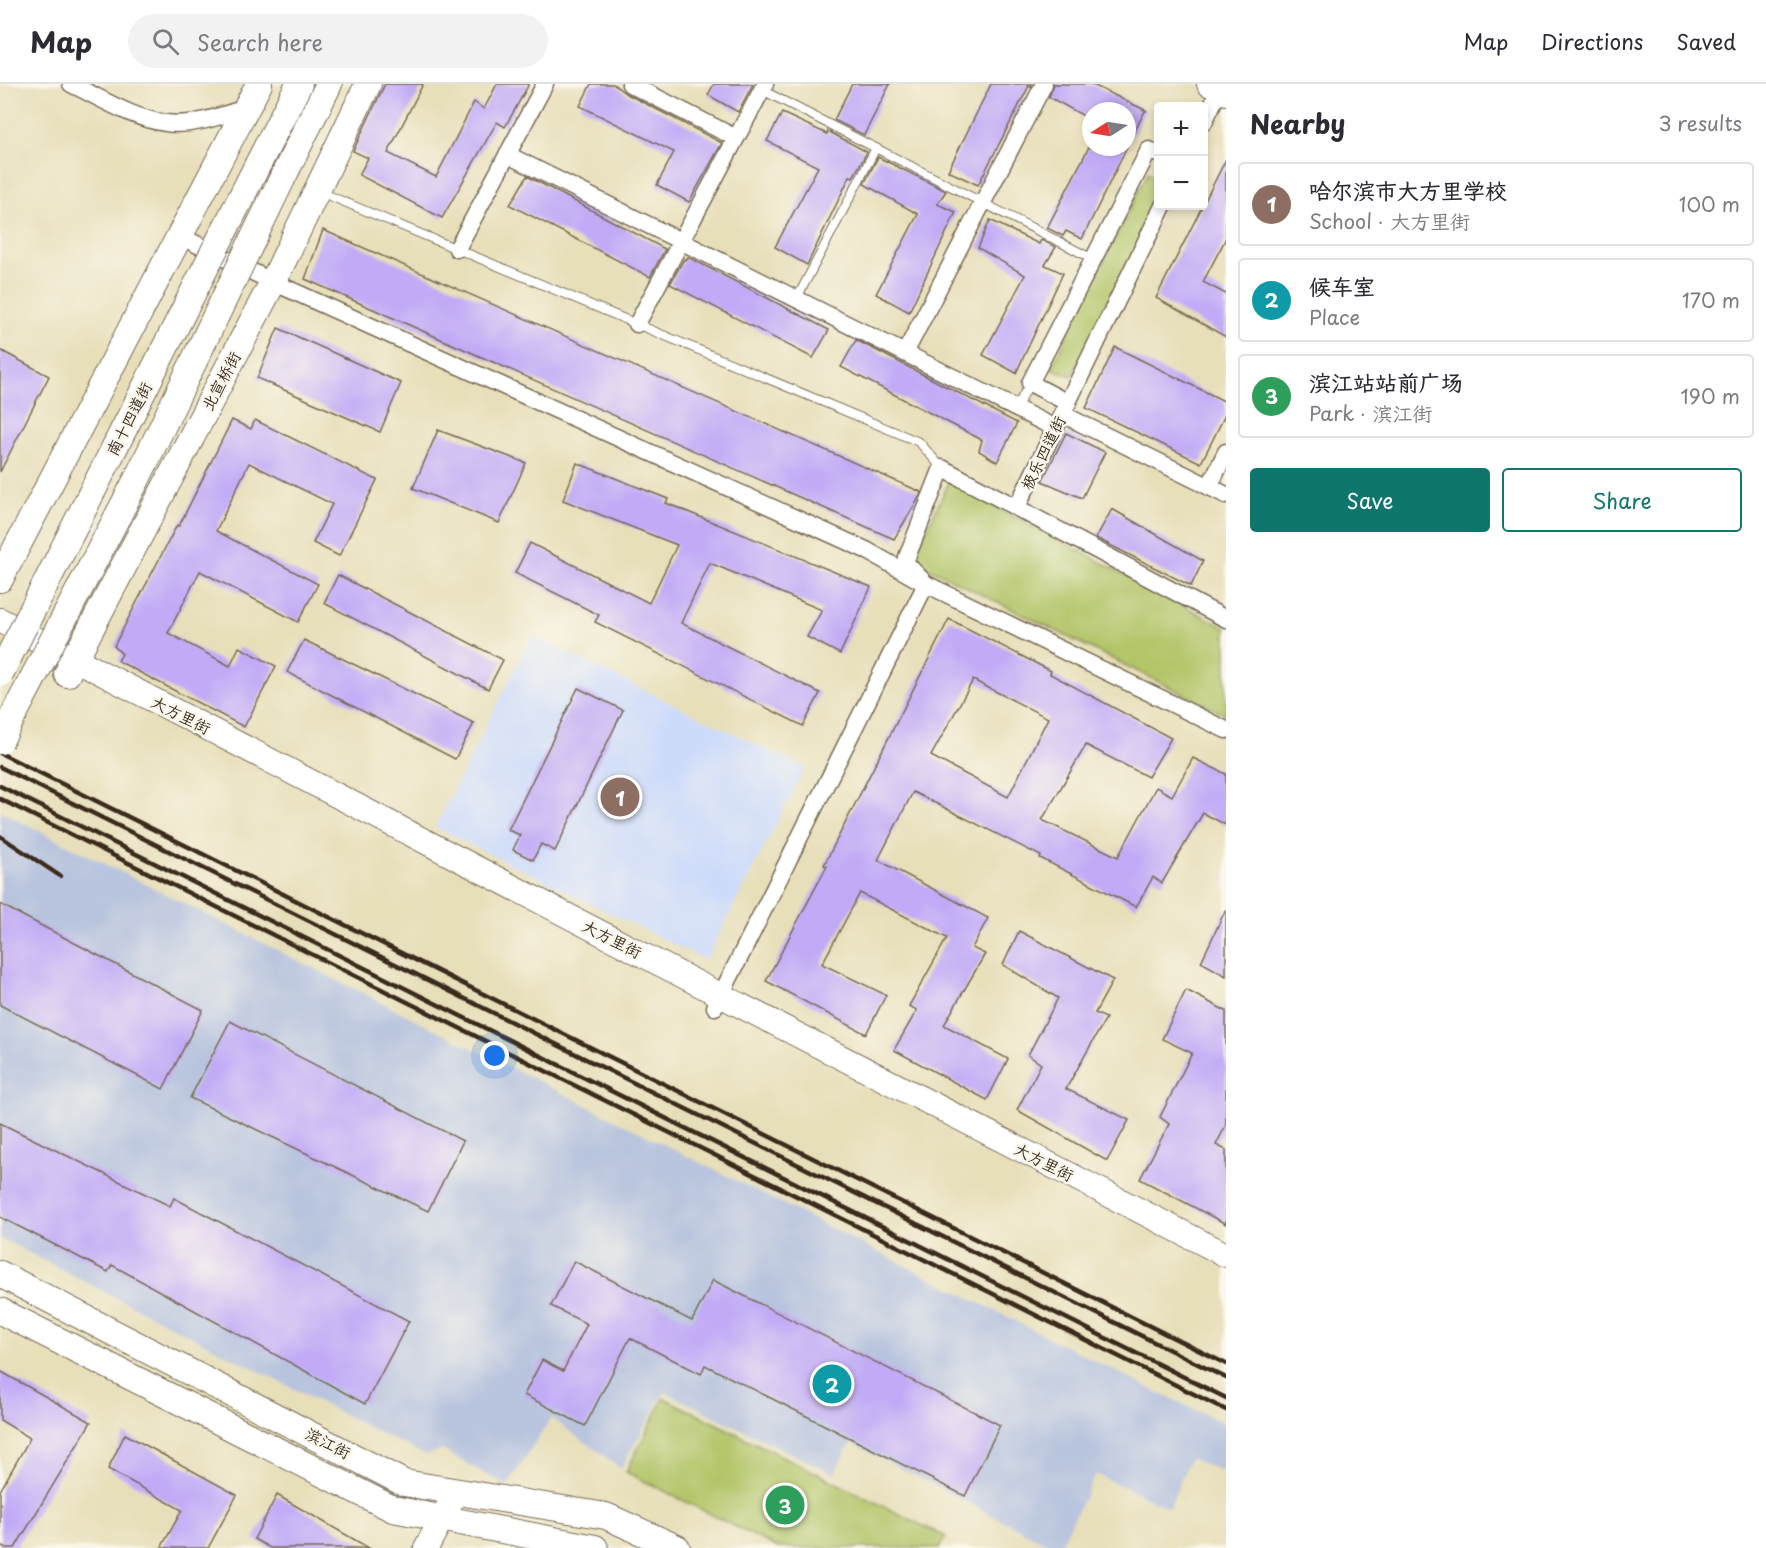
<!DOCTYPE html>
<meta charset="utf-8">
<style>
body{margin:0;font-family:"Playpen Sans","LXGW WenKai TC",sans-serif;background:#f2f2f3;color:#2b2b33}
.controls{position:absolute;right:18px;top:18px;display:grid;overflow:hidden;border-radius:6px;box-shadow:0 3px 9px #0003}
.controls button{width:54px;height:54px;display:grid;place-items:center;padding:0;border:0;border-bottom:2px solid #e1e1e2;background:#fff;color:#2b2b33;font:30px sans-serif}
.compass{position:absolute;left:1082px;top:18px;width:54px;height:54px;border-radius:50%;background:#fff;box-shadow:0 3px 9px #0003;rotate:258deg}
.you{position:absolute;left:495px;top:972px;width:21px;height:21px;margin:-15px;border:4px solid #fff;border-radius:50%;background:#1a73e8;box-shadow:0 0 0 9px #1a73e833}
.badge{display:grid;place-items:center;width:39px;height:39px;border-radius:50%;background:#0f766e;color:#fff;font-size:20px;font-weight:700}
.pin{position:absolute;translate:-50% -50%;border:3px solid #fff;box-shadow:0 2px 6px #0006}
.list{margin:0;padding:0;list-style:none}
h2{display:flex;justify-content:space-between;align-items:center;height:78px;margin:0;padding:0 24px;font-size:26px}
h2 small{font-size:20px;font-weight:400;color:#7c7c81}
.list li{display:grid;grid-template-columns:39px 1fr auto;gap:18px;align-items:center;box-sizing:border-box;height:84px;margin:0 12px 12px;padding:0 12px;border:2px solid #e1e1e2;border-radius:6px}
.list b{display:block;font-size:22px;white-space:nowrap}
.list p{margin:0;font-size:20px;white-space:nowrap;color:#7c7c81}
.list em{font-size:20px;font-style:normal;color:#7c7c81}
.actions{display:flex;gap:12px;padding:18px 24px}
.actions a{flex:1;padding:14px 0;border:2px solid #0f766e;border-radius:6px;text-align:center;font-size:21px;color:#0f766e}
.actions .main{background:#0f766e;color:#fff}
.icon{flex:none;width:33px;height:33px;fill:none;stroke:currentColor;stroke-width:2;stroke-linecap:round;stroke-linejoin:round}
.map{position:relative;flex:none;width:1226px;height:1464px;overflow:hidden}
header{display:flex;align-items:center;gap:36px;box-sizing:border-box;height:84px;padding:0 30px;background:#fff;border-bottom:2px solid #e1e1e2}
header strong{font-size:28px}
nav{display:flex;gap:33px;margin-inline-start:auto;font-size:21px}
.search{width:420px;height:54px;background:#f2f2f3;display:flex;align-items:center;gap:15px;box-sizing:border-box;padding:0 21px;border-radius:33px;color:#7c7c81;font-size:22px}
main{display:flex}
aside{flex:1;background:#fff}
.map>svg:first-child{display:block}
.built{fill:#cddbfa}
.industrial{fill:#b9c5de}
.green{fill:#b3c569;stroke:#777844;stroke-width:1.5}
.building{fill:#c1abf6;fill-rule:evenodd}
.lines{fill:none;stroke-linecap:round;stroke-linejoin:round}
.lane-casing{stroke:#776954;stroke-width:10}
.street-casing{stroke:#776954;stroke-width:19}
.secondary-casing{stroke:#776954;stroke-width:26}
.primary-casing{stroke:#776954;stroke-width:28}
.lane{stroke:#fff;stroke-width:8}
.street{stroke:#fff;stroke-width:16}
.secondary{stroke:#fff;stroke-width:24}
.primary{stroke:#fff;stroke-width:26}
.rail{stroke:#3b2a1e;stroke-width:4.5}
.primary-bridge-casing{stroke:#776954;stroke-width:28;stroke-linecap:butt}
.primary-bridge{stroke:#fff;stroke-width:26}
.labels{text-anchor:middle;stroke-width:5;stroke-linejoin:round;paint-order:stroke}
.street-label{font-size:16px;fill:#3b2a1e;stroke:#fbf7ec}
</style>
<header>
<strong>Map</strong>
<div class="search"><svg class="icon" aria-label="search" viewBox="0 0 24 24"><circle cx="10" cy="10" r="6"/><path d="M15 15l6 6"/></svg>Search here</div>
<nav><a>Map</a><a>Directions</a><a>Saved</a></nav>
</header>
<main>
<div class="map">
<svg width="1226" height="1464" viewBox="0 0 1226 1464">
<rect width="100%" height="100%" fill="#fbf7ec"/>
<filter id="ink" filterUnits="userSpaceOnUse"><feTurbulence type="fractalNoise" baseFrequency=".0167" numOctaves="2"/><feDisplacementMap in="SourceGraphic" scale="12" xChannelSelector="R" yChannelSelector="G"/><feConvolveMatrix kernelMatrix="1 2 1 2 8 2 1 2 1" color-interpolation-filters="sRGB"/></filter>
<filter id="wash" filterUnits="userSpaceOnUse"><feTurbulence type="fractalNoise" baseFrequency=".008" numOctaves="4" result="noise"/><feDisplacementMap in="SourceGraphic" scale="24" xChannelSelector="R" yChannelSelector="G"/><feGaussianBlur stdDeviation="1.35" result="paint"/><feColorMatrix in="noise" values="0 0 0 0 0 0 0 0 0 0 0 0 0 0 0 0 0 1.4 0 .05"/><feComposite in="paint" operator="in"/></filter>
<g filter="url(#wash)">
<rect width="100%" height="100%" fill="#e7dfb9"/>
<path class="built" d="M 532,552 L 805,684 L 706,876 L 435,743 Z"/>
<path class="industrial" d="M 0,727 L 1157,1308 L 1226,1340 L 1226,1389 L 1190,1374 L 1169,1424 L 1096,1390 L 1059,1464 L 1056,1464 L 851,1359 L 834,1390 L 665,1308 L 621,1384 L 551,1334 L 507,1402 L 442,1366 L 425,1371 L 376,1347 L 0,1154 Z"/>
<g class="green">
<path d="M 1148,88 L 1158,95 L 1158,122 L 1072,292 L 1051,284 Z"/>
<path d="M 949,398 L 1226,544 L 1226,631 L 912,476 Z"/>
<path d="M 664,1314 L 946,1453 L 939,1464 L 778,1464 L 626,1388 Z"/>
</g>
<g id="blocks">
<g class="building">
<path d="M 385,0 L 423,0 L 388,69 L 436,93 L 474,18 L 484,25 L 497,0 L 529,0 L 505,43 L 497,38 L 442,134 L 359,91 L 368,74 L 353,67 Z"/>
<path d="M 591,0 L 613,0 L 625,9 L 722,59 L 689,118 L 657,101 L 674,68 L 580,22 Z"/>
<path d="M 714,0 L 753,0 L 738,28 L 708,11 Z"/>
<path d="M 852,0 L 890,0 L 864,51 L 834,36 Z"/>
<path d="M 991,0 L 1032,0 L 1031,3 L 1029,2 L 978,101 L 948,87 Z"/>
<path d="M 1054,0 L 1091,0 L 1147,27 L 1145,27 L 1127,61 L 1127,27 L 1091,27 L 1091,36 L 1049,13 Z"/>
<path d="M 782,29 L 827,50 L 828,47 L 867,68 L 853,93 L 850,92 L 807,181 L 775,163 L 818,83 L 767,57 Z"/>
<path d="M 1089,63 L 1127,63 L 1082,155 L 1066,147 L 1063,152 L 1047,144 Z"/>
<path d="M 878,73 L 946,107 L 937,120 L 956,128 L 909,228 L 876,210 L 918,130 L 864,100 Z"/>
<path d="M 1226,75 L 1226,154 L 1203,198 L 1226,210 L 1226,253 L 1156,214 Z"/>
<path d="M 527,92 L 665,165 L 650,193 L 510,121 Z"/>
<path d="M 990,136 L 1039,160 L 1041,156 L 1056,163 L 1045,181 L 1063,189 L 1016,289 L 983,271 L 1025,191 L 978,164 Z"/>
<path d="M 323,146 L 921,408 L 920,412 L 894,455 L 305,195 Z"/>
<path d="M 688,173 L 829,246 L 813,274 L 670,200 L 684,175 L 686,176 Z"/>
<path d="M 278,244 L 401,299 L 380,348 L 257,294 Z"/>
<path d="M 856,256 L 1017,339 L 997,378 L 979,367 L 982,356 L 841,283 Z"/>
<path d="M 1115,263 L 1226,318 L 1226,329 L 1201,379 L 1086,324 Z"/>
<path d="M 0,266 L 49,292 L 0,388 Z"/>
<path d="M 232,336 L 251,345 L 255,336 L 377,396 L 339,472 L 313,459 L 332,420 L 249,379 L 216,447 L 318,500 L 298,538 L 200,487 L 168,549 L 230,582 L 239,563 L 276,582 L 244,643 L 118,577 L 122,570 L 114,562 L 177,441 L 179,442 Z"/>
<path d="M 438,346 L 526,379 L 499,439 L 413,404 Z"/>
<path d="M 1066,349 L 1105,368 L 1082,414 L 1042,397 Z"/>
<path d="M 577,379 L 668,415 L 666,419 L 871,503 L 840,570 L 807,553 L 822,526 L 710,479 L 681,539 L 820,609 L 803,642 L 595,538 L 599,531 L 515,489 L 530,459 L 649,519 L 677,461 L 563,416 Z"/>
<path d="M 1112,425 L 1203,477 L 1191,502 L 1096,454 Z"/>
<path d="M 338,491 L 503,576 L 488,605 L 324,519 Z"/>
<path d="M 949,535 L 1051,587 L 1050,590 L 1171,654 L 1148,693 L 1086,661 L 1042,736 L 1118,773 L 1156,703 L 1172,712 L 1193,674 L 1226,690 L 1226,741 L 1203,729 L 1162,799 L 1153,793 L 1136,823 L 1040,774 L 1041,772 L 913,708 L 878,776 L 988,834 L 972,864 L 985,870 L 944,941 L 1008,975 L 987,1016 L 894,966 L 917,926 L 909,922 L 947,854 L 860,809 L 822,880 L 886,911 L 866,950 L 766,897 L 827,782 L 824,781 ZM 973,596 L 1048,634 L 1008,713 L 931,672 Z"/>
<path d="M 304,556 L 474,639 L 455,675 L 287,588 Z"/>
<path d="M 578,604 L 623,626 L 555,767 L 541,760 L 533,776 L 513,766 L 520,751 L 508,746 Z"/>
<path d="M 0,820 L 203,926 L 163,1005 L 0,921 Z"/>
<path d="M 1226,825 L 1226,892 L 1201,878 Z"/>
<path d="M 1019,847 L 1113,896 L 1095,929 L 1106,934 L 1066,1005 L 1129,1036 L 1107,1077 L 1017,1026 L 1041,980 L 1028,971 L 1058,914 L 1003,881 Z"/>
<path d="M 1186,906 L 1226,927 L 1226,1041 L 1216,1061 L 1226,1066 L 1226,1140 L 1140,1095 L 1169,1040 L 1160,1033 L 1192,969 L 1162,955 Z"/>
<path d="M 230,937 L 463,1057 L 428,1127 L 190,1014 Z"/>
<path d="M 0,1039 L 170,1122 L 174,1114 L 409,1237 L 365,1320 L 112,1181 L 108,1188 L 0,1133 Z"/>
<path d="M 574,1177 L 692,1237 L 713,1196 L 1000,1341 L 965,1412 L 705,1281 L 701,1290 L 630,1254 L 585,1342 L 524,1311 L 542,1276 L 563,1287 L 587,1240 L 551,1222 Z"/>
<path d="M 0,1287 L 91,1338 L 15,1464 L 6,1464 L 0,1461 L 0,1407 L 30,1354 L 0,1336 Z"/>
<path d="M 125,1350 L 237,1411 L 208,1464 L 161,1464 L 182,1426 L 108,1385 Z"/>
<path d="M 277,1411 L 369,1464 L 270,1464 L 254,1455 Z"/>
</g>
</g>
</g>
<g filter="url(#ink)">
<use href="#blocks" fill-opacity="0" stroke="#776954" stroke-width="1.5"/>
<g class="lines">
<defs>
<g id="lane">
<path d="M 762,6 L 1093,175"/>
<path d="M 318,107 L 919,358 L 942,384"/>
<path d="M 797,214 L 876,64"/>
<path d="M 1016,324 L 1030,299"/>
</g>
<g id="street">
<path d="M 71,0 C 101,14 133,35 166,39 C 192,43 224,31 248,23"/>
<path d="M 630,0 L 736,54"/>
<path d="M 1204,38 L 1222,0"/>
<path d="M 508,71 L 1055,344"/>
<path d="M 180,152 L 273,198 L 866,466 L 926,500 L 1226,646"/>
<path d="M 457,165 L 545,0"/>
<path d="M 637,240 L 765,0"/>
<path d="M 905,269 L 1044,0"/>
<path d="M 1068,319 L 1030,299 L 1149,66 L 1158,70"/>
<path d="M 1062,330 L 1226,411"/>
<path d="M 1209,403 L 1226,368"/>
<path d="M 1017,423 L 1163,122"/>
<path d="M 715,923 L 926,500 L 905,478 L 942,384 L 1226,535"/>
</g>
<g id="secondary">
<path d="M 1209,0 L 1226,9"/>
<path d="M 0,536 L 720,911 L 1226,1171"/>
<path d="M 426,1464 L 456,1408"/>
</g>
<g id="primary">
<path d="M 258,80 L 299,0"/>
<path d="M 283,93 L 329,0"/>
<path d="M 0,495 L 259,0"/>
<path d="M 67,590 L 273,198 L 368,0"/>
<path d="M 0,1190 L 404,1399 L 606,1432 L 677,1464"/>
<path d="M 0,1227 L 393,1425 L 595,1464"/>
</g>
</defs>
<use href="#lane" class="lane-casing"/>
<use href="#street" class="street-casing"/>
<use href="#secondary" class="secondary-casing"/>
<use href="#primary" class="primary-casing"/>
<use href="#lane" class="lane"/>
<use href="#street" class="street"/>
<use href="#secondary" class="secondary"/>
<use href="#primary" class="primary"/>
<g class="rail">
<path d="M 0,669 L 1226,1280"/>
<path d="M 0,683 L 1226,1294"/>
<path d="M 0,702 L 1226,1314"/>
<path d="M 0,715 L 1226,1326"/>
<path d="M 0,752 L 60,792"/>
</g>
<defs>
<g id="primary-bridge">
<path d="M 0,590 L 258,80"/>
<path d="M 0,657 L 136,397 L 283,93"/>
</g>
</defs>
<use href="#primary-bridge" class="primary-bridge-casing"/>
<use href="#primary-bridge" class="primary-bridge"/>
</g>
</g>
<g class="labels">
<g class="street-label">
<text transform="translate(221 297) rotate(-62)" y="6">北宣桥街</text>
<text transform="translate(129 335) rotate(-63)" y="6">南十四道街</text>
<text transform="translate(1043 369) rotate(-64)" y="6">极乐四道街</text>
<text transform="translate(181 631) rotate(27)" y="6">大方里街</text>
<text transform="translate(612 855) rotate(27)" y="6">大方里街</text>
<text transform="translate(1044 1078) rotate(27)" y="6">大方里街</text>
<text transform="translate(328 1359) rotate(27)" y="6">滨江街</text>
</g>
</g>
</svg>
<div class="controls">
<button>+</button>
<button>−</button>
</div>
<svg class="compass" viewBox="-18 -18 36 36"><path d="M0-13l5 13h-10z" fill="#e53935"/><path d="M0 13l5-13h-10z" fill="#7c7c81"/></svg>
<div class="you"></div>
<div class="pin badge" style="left:620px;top:713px;background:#8d6e63">1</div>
<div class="pin badge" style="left:832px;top:1300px;background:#0f9aa8">2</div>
<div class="pin badge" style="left:785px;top:1421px;background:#2e9e5b">3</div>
</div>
<aside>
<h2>Nearby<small>3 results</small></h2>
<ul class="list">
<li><span class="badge" style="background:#8d6e63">1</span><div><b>哈尔滨市大方里学校</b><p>School · 大方里街</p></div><em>100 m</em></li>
<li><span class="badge" style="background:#0f9aa8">2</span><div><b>候车室</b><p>Place</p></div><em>170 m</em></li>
<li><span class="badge" style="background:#2e9e5b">3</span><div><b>滨江站站前广场</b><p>Park · 滨江街</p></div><em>190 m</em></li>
</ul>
<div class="actions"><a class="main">Save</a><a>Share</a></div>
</aside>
</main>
